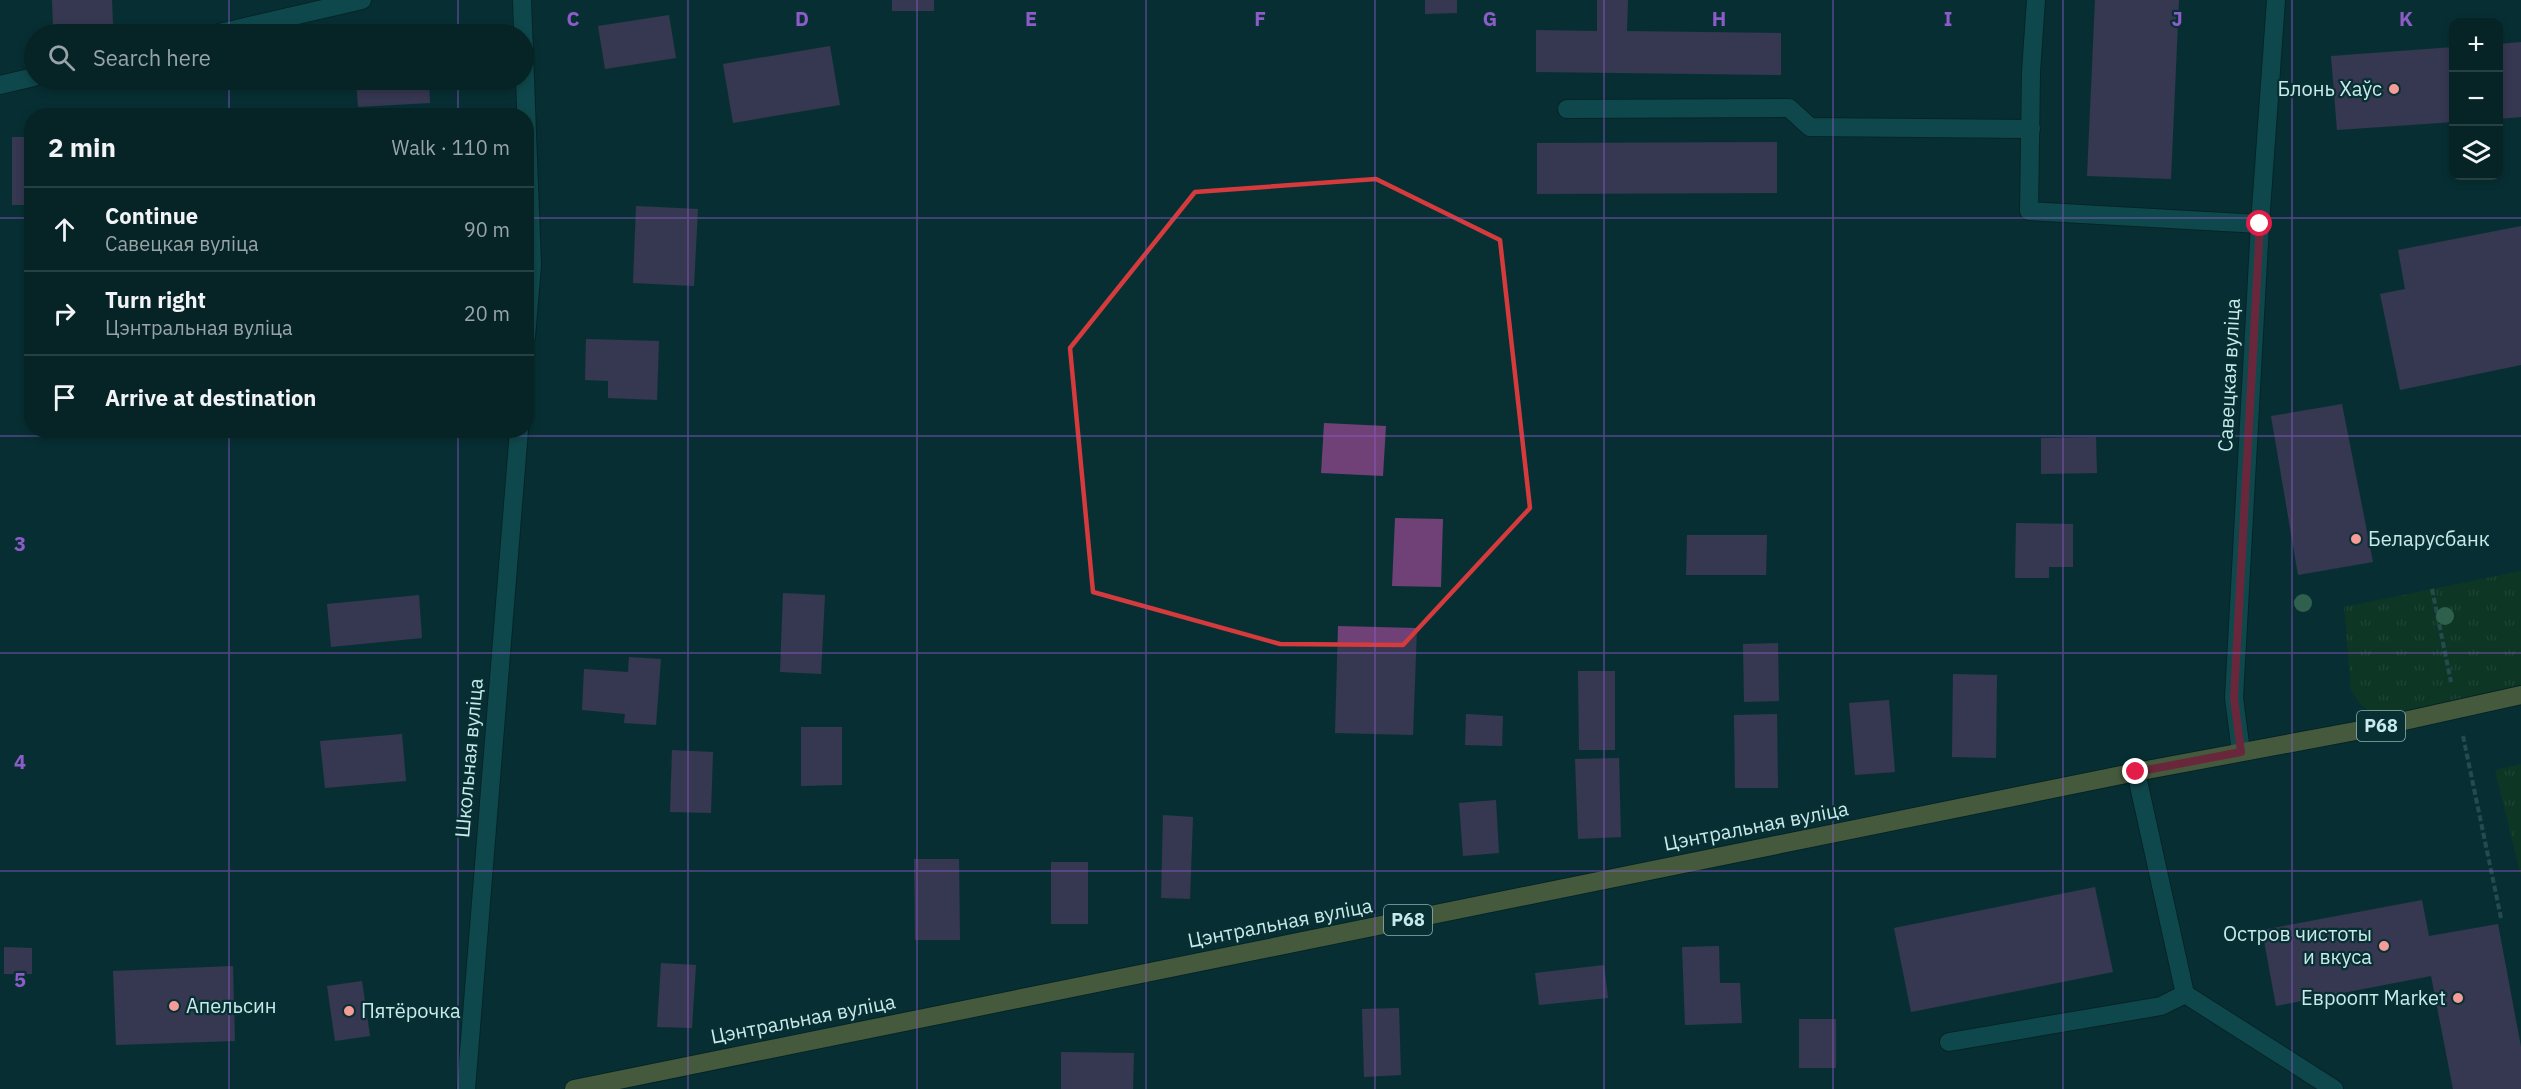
<!DOCTYPE html>
<meta charset="utf-8">
<style>
body{margin:0;font-family:"IBM Plex Sans",sans-serif;background:#0f2c2e;color:#f1f3f6}
.controls{position:absolute;right:18px;top:18px;display:grid;overflow:hidden;border-radius:12px;box-shadow:0 3px 9px #0003}
.controls button{width:54px;height:54px;display:grid;place-items:center;padding:0;border:0;border-bottom:2px solid #274143;background:#062426;color:#f1f3f6;font:30px sans-serif}
.stop{position:absolute;width:18px;height:18px;margin:-14px;border:4px solid #e11d48;border-radius:50%;background:#fff}
.stop.end{background:#e11d48;border-color:#fff;box-shadow:0 2px 6px #0008}
.list{margin:0;padding:0;list-style:none}
h2{display:flex;justify-content:space-between;align-items:center;height:78px;margin:0;padding:0 24px;font-size:26px}
h2 small{font-size:20px;font-weight:400;color:#98a4a7}
.list li{display:grid;grid-template-columns:39px 1fr auto;gap:18px;align-items:center;box-sizing:border-box;height:84px;padding:0 24px;border-top:2px solid #274143}
.list b{display:block;font-size:22px;white-space:nowrap}
.list p{margin:0;font-size:20px;white-space:nowrap;color:#98a4a7}
.list em{font-size:20px;font-style:normal;color:#98a4a7}
.icon{flex:none;width:33px;height:33px;fill:none;stroke:currentColor;stroke-width:2;stroke-linecap:round;stroke-linejoin:round}
.map{position:relative;flex:none;width:2521px;height:1089px;overflow:hidden}
.search{position:absolute;background:#062426;box-shadow:0 3px 9px #0003;left:24px;top:24px;width:510px;height:66px;display:flex;align-items:center;gap:15px;box-sizing:border-box;padding:0 21px;border-radius:33px;color:#98a4a7;font-size:22px}
.panel{position:absolute;background:#062426;box-shadow:0 3px 9px #0003;left:24px;top:108px;width:510px;height:330px;border-radius:24px}
.map>svg:first-child{display:block}
.grass{fill:url(#grass-tufts)}
.building{fill:#6f4176}
.lines{fill:none;stroke-linecap:round;stroke-linejoin:round}
.minor-casing{stroke:#021618;stroke-width:20}
.major-casing{stroke:#021618;stroke-width:20}
.path{stroke:#476d70;stroke-width:4;stroke-dasharray:6 3;stroke-linecap:butt}
.minor{stroke:#1a666b;stroke-width:18}
.major{stroke:#918f4b;stroke-width:18}
.tree{fill:#609a6e}
.route{stroke:#e11d48;stroke-width:8}
.marked{fill:none;stroke:#d53b3c;stroke-width:4.5;stroke-linejoin:round}
.grid{fill:none;stroke:#8e5cca;stroke-width:1.5;stroke-opacity:0.55}
.poi-dot{fill:#f59b98;stroke:#083033;stroke-width:2}
.labels{text-anchor:middle;stroke-width:4.5;stroke-linejoin:round;paint-order:stroke}
.shield{fill:#083033;stroke:#8eb2b4;stroke-width:1.5}
.shield-label{font-size:18px;font-weight:bold;fill:#c8eaec}
.poi-label{font-size:20px;fill:#c8eaec;stroke:#083033;text-anchor:end}
.street-label{font-size:20px;fill:#c8eaec;stroke:#083033}
.grid-label{font-size:20px;text-anchor:middle;font-weight:bold;fill:#8e5cca;stroke:#083033;stroke-width:4.5;stroke-linejoin:round;paint-order:stroke}
</style>
<div class="map">
<svg width="2521" height="1089" viewBox="0 0 2521 1089">
<defs>
<pattern id="grass-tufts" width="24" height="20" patternUnits="userSpaceOnUse" patternTransform="scale(1.5)"><rect width="24" height="20" fill="#173e13"/><path d="M3 7l-1-3M5 7V3M7 7l1-3M15 17l-1-3M17 17v-4M19 17l1-3" fill="none" stroke="#375a36"/></pattern>
</defs>
<rect width="100%" height="100%" fill="#083033"/>
<g class="grass">
<path d="M 2521,571 L 2521,685 L 2379,717 L 2361,705 L 2351,690 L 2344,607 Z"/>
<path d="M 2521,764 L 2521,876 L 2495,770 Z"/>
</g>
<g class="building">
<path d="M 52,0 L 112,0 L 113,24 L 53,26 Z"/>
<rect x="892" y="0" width="42" height="11"/>
<path d="M 1425,0 L 1457,0 L 1457,13 L 1425,14 Z"/>
<path d="M 1597,0 L 1628,0 L 1627,31 L 1781,33 L 1781,75 L 1536,72 L 1536,30 L 1597,31 Z"/>
<path d="M 2095,0 L 2179,0 L 2171,179 L 2087,176 Z"/>
<path d="M 669,15 L 676,58 L 605,69 L 598,26 Z"/>
<path d="M 2521,42 L 2521,117 L 2498,119 L 2498,44 Z"/>
<path d="M 830,46 L 840,105 L 733,123 L 723,64 Z"/>
<path d="M 2454,47 L 2454,122 L 2337,130 L 2331,56 Z"/>
<path d="M 356,80 L 429,80 L 430,103 L 358,107 Z"/>
<rect x="12" y="137" width="20" height="68"/>
<path d="M 1777,142 L 1777,193 L 1537,194 L 1537,143 Z"/>
<path d="M 636,206 L 698,209 L 694,286 L 633,283 Z"/>
<path d="M 2521,226 L 2521,365 L 2400,390 L 2380,294 L 2405,289 L 2398,250 Z"/>
<path d="M 586,339 L 659,341 L 657,400 L 608,398 L 608,381 L 585,380 Z"/>
<path d="M 2342,404 L 2373,562 L 2298,575 L 2271,416 Z"/>
<path d="M 1324,423 L 1386,426 L 1383,476 L 1321,473 Z"/>
<path d="M 2096,437 L 2097,473 L 2041,474 L 2041,438 Z"/>
<path d="M 1395,518 L 1443,519 L 1441,587 L 1392,586 Z"/>
<path d="M 2016,523 L 2073,524 L 2073,567 L 2049,567 L 2049,578 L 2015,578 Z"/>
<path d="M 1687,535 L 1767,535 L 1766,575 L 1686,575 Z"/>
<path d="M 783,593 L 825,595 L 821,674 L 780,672 Z"/>
<path d="M 419,595 L 422,638 L 331,647 L 327,604 Z"/>
<path d="M 1338,626 L 1417,628 L 1413,735 L 1335,733 Z"/>
<path d="M 1778,643 L 1779,701 L 1744,702 L 1743,644 Z"/>
<path d="M 629,657 L 661,659 L 656,725 L 624,723 L 625,714 L 582,710 L 584,669 L 628,672 Z"/>
<path d="M 1578,671 L 1615,671 L 1615,750 L 1579,750 Z"/>
<path d="M 1953,674 L 1997,675 L 1996,758 L 1952,757 Z"/>
<path d="M 1889,700 L 1895,772 L 1855,775 L 1849,703 Z"/>
<path d="M 1466,714 L 1503,716 L 1502,746 L 1465,745 Z"/>
<path d="M 1777,714 L 1778,788 L 1735,788 L 1734,715 Z"/>
<path d="M 801,727 L 842,727 L 842,785 L 801,786 Z"/>
<path d="M 402,734 L 406,781 L 325,788 L 320,741 Z"/>
<path d="M 672,750 L 713,752 L 711,813 L 670,812 Z"/>
<path d="M 1619,758 L 1621,837 L 1578,839 L 1575,759 Z"/>
<path d="M 1496,800 L 1499,853 L 1463,856 L 1459,803 Z"/>
<path d="M 1163,815 L 1193,817 L 1190,899 L 1161,898 Z"/>
<path d="M 914,859 L 959,859 L 960,940 L 915,940 Z"/>
<rect x="1051" y="862" width="37" height="62"/>
<path d="M 2095,887 L 2113,972 L 1911,1012 L 1894,928 Z"/>
<path d="M 2422,900 L 2429,936 L 2498,924 L 2521,1047 L 2521,1089 L 2453,1089 L 2431,976 L 2276,1006 L 2262,930 Z"/>
<path d="M 1719,946 L 1720,983 L 1740,983 L 1742,1023 L 1685,1025 L 1682,947 Z"/>
<path d="M 4,947 L 32,948 L 32,974 L 4,974 Z"/>
<path d="M 661,963 L 696,965 L 692,1028 L 657,1027 Z"/>
<path d="M 1604,965 L 1608,998 L 1539,1005 L 1535,973 Z"/>
<path d="M 233,966 L 235,1041 L 116,1045 L 113,971 Z"/>
<path d="M 362,981 L 370,1036 L 335,1041 L 327,986 Z"/>
<path d="M 1399,1008 L 1401,1075 L 1364,1077 L 1362,1009 Z"/>
<rect x="1799" y="1019" width="37" height="49"/>
<path d="M 1061,1052 L 1134,1053 L 1133,1089 L 1061,1089 Z"/>
</g>
<g class="lines">
<defs>
<g id="minor">
<path d="M 522,0 L 532,265 L 526,337"/>
<path d="M 2036,0 L 2031,72 L 2029,211 L 2260,224"/>
<path d="M 215,34 L 362,0"/>
<path d="M 0,85 L 34,77"/>
<path d="M 1567,109 L 1789,108 L 1810,127 L 2031,129"/>
<path d="M 2241,752 L 2234,698 L 2260,224 L 2276,0"/>
<path d="M 2136,772 L 2185,994 L 2334,1089"/>
<path d="M 1949,1042 L 2161,1006 L 2185,994"/>
<path d="M 466,1089 L 519,430"/>
</g>
<path id="major" d="M 574,1089 L 2136,772 L 2377,727 L 2521,695"/>
</defs>
<use href="#minor" class="minor-casing"/>
<use href="#major" class="major-casing"/>
<g class="path">
<path d="M 2432,589 L 2451,682"/>
<path d="M 2463,736 L 2501,918"/>
</g>
<use href="#minor" class="minor"/>
<use href="#major" class="major"/>
</g>
<g class="tree">
<circle cx="2303" cy="603" r="9"/>
<circle cx="2445" cy="616" r="9"/>
</g>
<g class="lines">
<path class="route" d="M 2136,772 L 2241,752 L 2234,698 L 2260,224"/>
</g>
<path d="M0 0H2521V1089H0ZM 1376,179 L 1500,240 L 1530,508 L 1403,645 L 1280,644 L 1093,592 L 1070,348 L 1195,192 Z" fill="#083033" fill-opacity=".55" fill-rule="evenodd"/>
<path class="marked" d="M 1376,179 L 1500,240 L 1530,508 L 1403,645 L 1280,644 L 1093,592 L 1070,348 L 1195,192 Z"/>
<path class="grid" d="M 229,0 L 229,34M 458,0 L 458,34M 688,0 L 688,1089M 917,0 L 917,1089M 1146,0 L 1146,1089M 1375,0 L 1375,1089M 1604,0 L 1604,1089M 1833,0 L 1833,1089M 2063,0 L 2063,1089M 2292,0 L 2292,1089M 229,80 L 229,116M 458,80 L 458,116M 0,218 L 32,218M 526,218 L 2521,218M 229,430 L 229,1089M 458,430 L 458,1089M 0,436 L 2521,436M 0,653 L 2521,653M 0,871 L 2521,871"/>
<g class="poi-dot">
<circle cx="2394" cy="89" r="6"/>
<circle cx="2356" cy="539" r="6"/>
<circle cx="2384" cy="946" r="6"/>
<circle cx="2458" cy="998" r="6"/>
<circle cx="174" cy="1006" r="6"/>
<circle cx="349" cy="1011" r="6"/>
</g>
<g class="labels">
<g class="shield">
<rect x="2357" y="711" width="48" height="30" rx="4.5"/>
<rect x="1384" y="905" width="48" height="30" rx="4.5"/>
</g>
<g class="shield-label">
<text x="2381" y="732">Р68</text>
<text x="1408" y="926">Р68</text>
</g>
<g class="poi-label">
<text x="2382" y="96">Блонь Хаўс</text>
<text x="2368" y="546" text-anchor="start">Беларусбанк</text>
<text x="2372" y="941">Остров чистоты<tspan x="2372" dy="23">и вкуса</tspan></text>
<text x="2446" y="1005">Евроопт Market</text>
<text x="186" y="1013" text-anchor="start">Апельсин</text>
<text x="361" y="1018" text-anchor="start">Пятёрочка</text>
</g>
<g class="street-label">
<text transform="translate(2229 375) rotate(-87)" y="7">Савецкая вуліца</text>
<text transform="translate(469 758) rotate(-85)" y="7">Школьная вуліца</text>
<text transform="translate(1756 826) rotate(-11)" y="7">Цэнтральная вуліца</text>
<text transform="translate(1280 923) rotate(-11)" y="7">Цэнтральная вуліца</text>
<text transform="translate(803 1019) rotate(-11)" y="7">Цэнтральная вуліца</text>
</g>
</g>
<g class="grid-label">
<text x="573" y="26">C</text>
<text x="802" y="26">D</text>
<text x="1031" y="26">E</text>
<text x="1260" y="26">F</text>
<text x="1490" y="26">G</text>
<text x="1719" y="26">H</text>
<text x="1948" y="26">I</text>
<text x="2177" y="26">J</text>
<text x="2406" y="26">K</text>
<text x="20" y="551">3</text>
<text x="20" y="769">4</text>
<text x="20" y="987">5</text>
</g>
</svg>
<div class="controls">
<button>+</button>
<button>−</button>
<button><svg class="icon" aria-label="layers" viewBox="0 0 24 24"><path d="M12 4l9 5-9 5-9-5zM3 14l9 5 9-5"/></svg></button>
</div>
<div class="stop" style="left:2260px;top:224px"></div>
<div class="stop end" style="left:2136px;top:772px"></div>
<div class="search"><svg class="icon" aria-label="search" viewBox="0 0 24 24"><circle cx="10" cy="10" r="6"/><path d="M15 15l6 6"/></svg>Search here</div>
<section class="panel">
<h2>2 min<small>Walk · 110 m</small></h2>
<ul class="list">
<li><svg class="icon" aria-label="ahead" viewBox="0 0 24 24"><path d="M12 20V5M6 11l6-6 6 6"/></svg><div><b>Continue</b><p>Савецкая вуліца</p></div><em>90 m</em></li>
<li><svg class="icon" aria-label="right" viewBox="0 0 24 24"><path d="M7 20v-9h11M14 6l5 5-5 5"/></svg><div><b>Turn right</b><p>Цэнтральная вуліца</p></div><em>20 m</em></li>
<li><svg class="icon" aria-label="arrive" viewBox="0 0 24 24"><path d="M6 21V4h12l-3 4 3 4H6"/></svg><div><b>Arrive at destination</b></div></li>
</ul>
</section>
</div>
